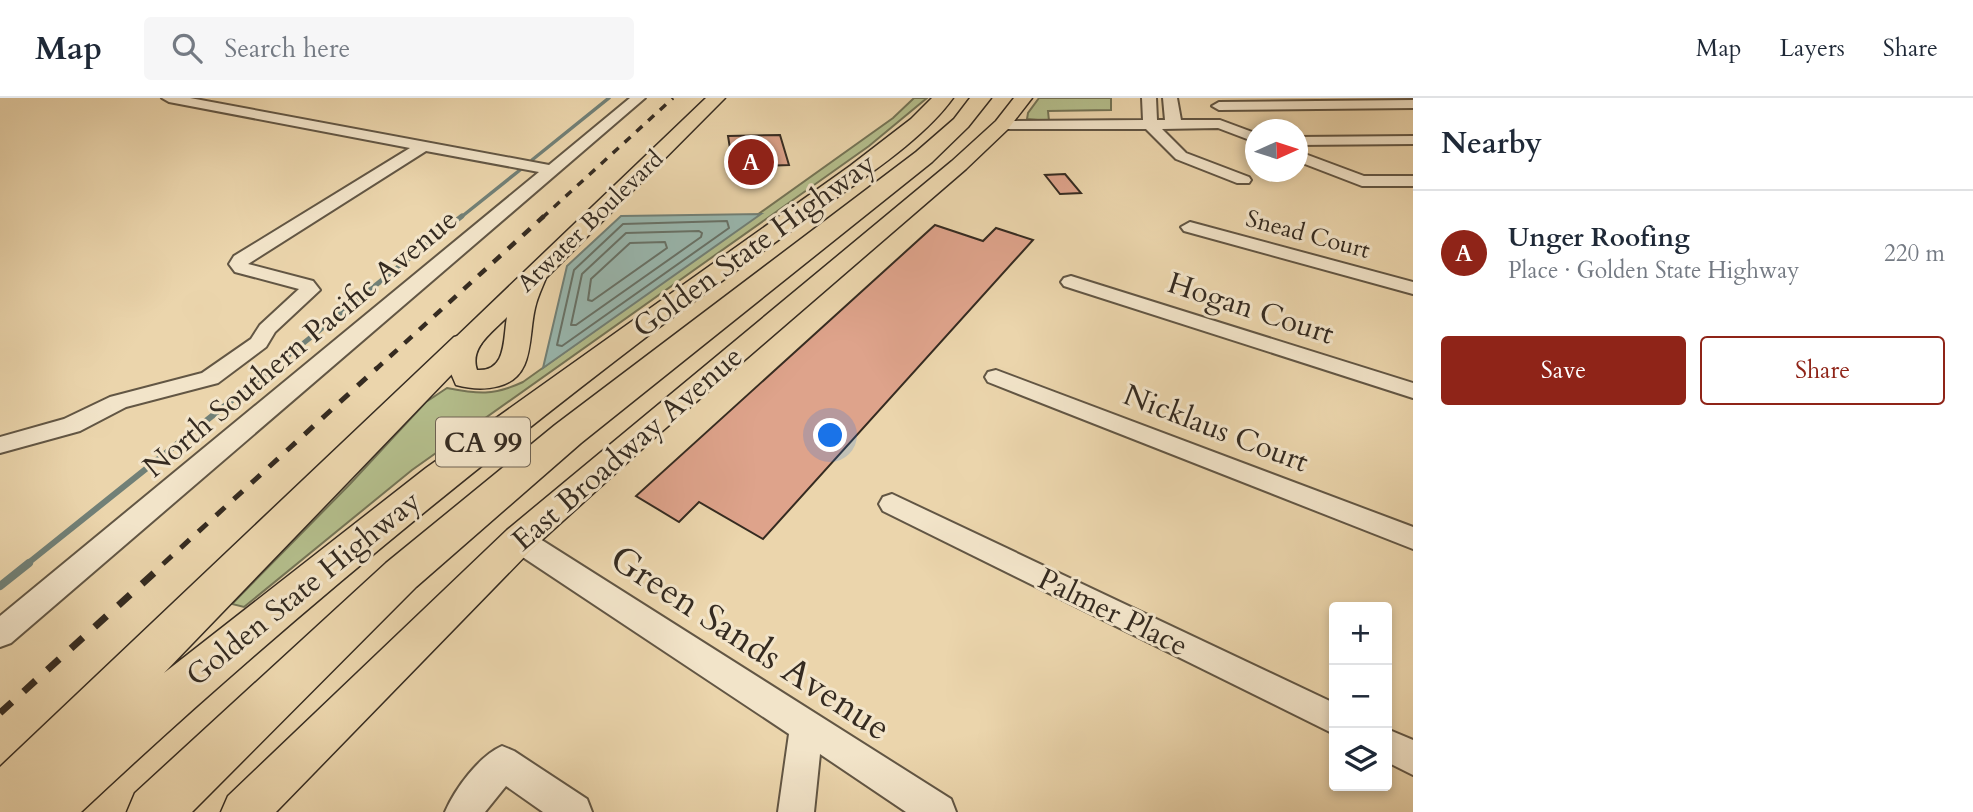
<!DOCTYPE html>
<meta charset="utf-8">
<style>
body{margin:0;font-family:Cardo,serif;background:#f6f6f7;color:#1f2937}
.controls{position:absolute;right:21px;bottom:21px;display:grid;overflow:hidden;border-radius:7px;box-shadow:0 4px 10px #0003}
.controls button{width:63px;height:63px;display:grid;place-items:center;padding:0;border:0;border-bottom:2px solid #e0e1e3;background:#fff;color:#1f2937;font:35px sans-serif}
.compass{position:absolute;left:1245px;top:21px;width:63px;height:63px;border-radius:50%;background:#fff;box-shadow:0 4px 10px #0003;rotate:87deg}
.you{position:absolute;left:831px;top:338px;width:24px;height:24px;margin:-18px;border:5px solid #fff;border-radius:50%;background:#1a73e8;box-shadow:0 0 0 10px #1a73e833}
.badge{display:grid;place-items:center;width:46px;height:46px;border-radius:50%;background:#8f2418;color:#fff;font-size:23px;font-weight:700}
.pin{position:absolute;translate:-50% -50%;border:4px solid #fff;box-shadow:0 2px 7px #0006}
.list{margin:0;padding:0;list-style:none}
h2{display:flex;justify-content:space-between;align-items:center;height:91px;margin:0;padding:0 28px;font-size:30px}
h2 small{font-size:23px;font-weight:400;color:#747a83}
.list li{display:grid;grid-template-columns:46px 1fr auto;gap:21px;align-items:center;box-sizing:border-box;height:126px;padding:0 28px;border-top:2px solid #e0e1e3}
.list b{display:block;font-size:26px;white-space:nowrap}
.list p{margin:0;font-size:23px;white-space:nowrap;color:#747a83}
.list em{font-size:23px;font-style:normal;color:#747a83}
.actions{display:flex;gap:14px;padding:21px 28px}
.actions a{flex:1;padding:16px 0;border:2px solid #8f2418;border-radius:7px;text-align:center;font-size:24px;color:#8f2418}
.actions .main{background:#8f2418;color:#fff}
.icon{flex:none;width:38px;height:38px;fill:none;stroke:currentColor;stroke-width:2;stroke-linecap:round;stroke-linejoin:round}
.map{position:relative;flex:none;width:1413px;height:714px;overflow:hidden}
header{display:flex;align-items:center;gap:42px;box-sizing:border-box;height:98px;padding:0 35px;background:#fff;border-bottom:2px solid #e0e1e3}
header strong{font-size:33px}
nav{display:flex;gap:38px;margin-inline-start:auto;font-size:24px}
.search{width:490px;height:63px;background:#f6f6f7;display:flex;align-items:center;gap:18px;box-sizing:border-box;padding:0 24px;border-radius:7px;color:#747a83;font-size:26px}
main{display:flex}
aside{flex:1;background:#fff}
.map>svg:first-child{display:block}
.green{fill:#b4be8c;stroke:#747456;stroke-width:2}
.water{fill:#99b8b0;stroke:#718077;stroke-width:2}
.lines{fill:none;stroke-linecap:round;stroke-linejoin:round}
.shore{stroke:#677268;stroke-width:2}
.stream-far3{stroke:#718077;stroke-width:3.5}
.stream-far2{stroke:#718077;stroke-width:5}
.stream-far1{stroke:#718077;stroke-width:6}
.stream{stroke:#718077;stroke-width:8}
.building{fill:#dea38b;stroke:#352b21;stroke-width:2}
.minor-casing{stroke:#625644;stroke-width:4}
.major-casing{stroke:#352b21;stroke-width:3}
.highway-casing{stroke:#352b21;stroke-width:3}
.minor{fill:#f2e4c9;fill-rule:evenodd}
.major{fill:#ebd5ac;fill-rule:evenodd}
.highway{fill:#ebd5ac;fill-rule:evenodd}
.rail-far3{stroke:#352b21;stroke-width:3.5;stroke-dasharray:8 8;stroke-linecap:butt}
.rail-far2{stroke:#352b21;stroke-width:4.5;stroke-dasharray:10 10;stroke-linecap:butt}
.rail-far1{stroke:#352b21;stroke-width:5;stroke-dasharray:12 12;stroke-linecap:butt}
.rail{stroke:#352b21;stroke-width:7;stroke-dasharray:16 16;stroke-linecap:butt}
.labels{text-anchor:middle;stroke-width:6;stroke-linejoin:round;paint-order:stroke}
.far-street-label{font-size:24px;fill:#352b21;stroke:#f2e4c9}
.shield{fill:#f2e4c9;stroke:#6e6253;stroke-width:2}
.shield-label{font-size:28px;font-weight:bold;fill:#352b21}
.street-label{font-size:30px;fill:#352b21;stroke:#f2e4c9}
.near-street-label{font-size:37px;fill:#352b21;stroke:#f2e4c9}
</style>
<header>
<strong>Map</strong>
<div class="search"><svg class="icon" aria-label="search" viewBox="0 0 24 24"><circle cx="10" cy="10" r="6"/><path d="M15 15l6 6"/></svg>Search here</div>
<nav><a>Map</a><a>Layers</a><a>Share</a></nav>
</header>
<main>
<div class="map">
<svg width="1413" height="714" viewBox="0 0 1413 714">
<rect width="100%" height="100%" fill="#ebd5ac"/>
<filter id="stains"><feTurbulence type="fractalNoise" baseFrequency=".00286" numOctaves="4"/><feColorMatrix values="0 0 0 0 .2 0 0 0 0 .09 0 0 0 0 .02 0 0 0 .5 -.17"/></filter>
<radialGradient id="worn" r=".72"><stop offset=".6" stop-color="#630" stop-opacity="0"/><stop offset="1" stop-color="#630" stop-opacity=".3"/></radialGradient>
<g class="green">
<path d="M 914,0 L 927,0 L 869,48 L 412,372 L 244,509 L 232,506 L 350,386 L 426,304 L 447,290 C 478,296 493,298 523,284 L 893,20 Z"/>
<path d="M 1039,0 L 1111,0 L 1111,12 L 1048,13 L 1049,23 L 1027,21 L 1028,15 Z"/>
</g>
<path class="water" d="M 761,116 L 543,270 L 567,168 L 621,118 Z"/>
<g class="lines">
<g class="shore">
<path d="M 727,123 L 729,130 L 562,248 L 557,247 L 574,172 L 623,126 Z"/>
<path d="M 699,133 L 702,135 L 701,139 L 576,227 L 571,227 L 582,176 L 626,135 Z"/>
<path d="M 665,144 L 667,150 L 592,203 L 588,202 L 591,181 L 630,145 Z"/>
</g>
<g class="stream-far3">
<path d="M 532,62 L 609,0"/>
<path d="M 460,120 L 520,72"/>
</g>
<path class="stream-far2" d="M 270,272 L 462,118"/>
<path class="stream-far1" d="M 27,466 L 272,270"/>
<path class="stream" d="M 0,488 L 29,465"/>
</g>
<g class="building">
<path d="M 780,37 L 789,67 L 733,69 L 728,38 Z"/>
<path d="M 1065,76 L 1081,95 L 1060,96 L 1045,77 Z"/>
<path d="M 935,127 L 983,143 L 996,130 L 1033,142 L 763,441 L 699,404 L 679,424 L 636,398 Z"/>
</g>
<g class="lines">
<defs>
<g id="minor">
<path d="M 162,0 L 190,0 L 549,67 L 630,0 L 645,0 L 11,545 L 0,549 L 0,518 L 539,74 L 426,53 L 248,166 L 313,183 L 320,192 L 275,234 L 266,249 L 218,285 L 126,309 L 80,333 L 0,355 L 0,339 L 64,321 L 110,299 L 202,275 L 251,241 L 260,227 L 299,191 L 235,174 L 229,166 L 234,158 L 410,50 L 169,4 Z"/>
<path d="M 1142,0 L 1156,0 L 1157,22 L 1165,22 L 1163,0 L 1177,0 L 1181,22 L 1220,22 L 1255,35 L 1255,44 L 1218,30 L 1162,31 L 1186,55 L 1249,79 L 1251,82 L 1249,85 L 1237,85 L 1176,61 L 1146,31 L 1002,31 L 995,27 L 1002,23 L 1143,22 Z"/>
<path d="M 1413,2 L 1413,10 L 1219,12 L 1212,8 L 1219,4 Z"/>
<path d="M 1413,38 L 1413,46 L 1297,47 L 1297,39 Z"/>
<path d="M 1297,53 L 1364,78 L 1413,78 L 1413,88 L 1362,88 L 1297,63 Z"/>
<path d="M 1190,124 L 1413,184 L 1413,196 L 1184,133 L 1181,129 Z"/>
<path d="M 1071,178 L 1413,285 L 1413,300 L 1064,188 L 1061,184 L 1064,180 Z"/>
<path d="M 996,272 L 1413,429 L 1413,451 L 988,284 L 985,279 L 988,274 Z"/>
<path d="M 892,396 L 1334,605 L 1334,636 L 883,413 L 879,406 L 883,399 Z"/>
<path d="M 519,431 L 529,434 L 951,701 L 956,714 L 906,714 L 820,656 L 814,714 L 778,714 L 789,636 L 509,450 L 505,442 L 509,434 Z"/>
<path d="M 1387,631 L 1413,642 L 1413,677 L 1387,664 Z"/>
<path d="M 502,648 L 514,653 L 587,701 L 592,714 L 543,714 L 506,688 L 485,714 L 445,714 C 455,691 479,658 502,648 Z"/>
</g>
<g id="major">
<path d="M 706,0 L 725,0 L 546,180 C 542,190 537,200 535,210 C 528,239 535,279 499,288 C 484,292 471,291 456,287 L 447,266 L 455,240 ZM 507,219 C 503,241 507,274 477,272 C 469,249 493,234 507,219 Z"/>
<path d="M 1014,0 L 1032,0 L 1008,31 L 966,71 L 653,341 L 531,452 L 276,714 L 221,714 L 228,698 L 507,432 L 952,63 L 996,23 Z"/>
</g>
<g id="highway">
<path d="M 932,0 L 953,0 C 925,39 872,74 832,103 C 773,146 713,189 654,233 C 455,385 263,543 81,714 L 0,714 L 0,669 L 454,239 L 465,236 L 476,239 L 481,246 L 164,575 L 426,370 L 850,68 L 911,21 Z"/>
<path d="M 970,0 L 991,0 L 968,29 L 932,64 L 581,345 L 416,489 L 192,714 L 127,714 L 135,695 L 386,465 L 555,327 L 916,54 L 954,21 Z"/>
</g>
</defs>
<use href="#minor" class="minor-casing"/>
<use href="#major" class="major-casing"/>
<use href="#highway" class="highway-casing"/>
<use href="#minor" class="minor"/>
<use href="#major" class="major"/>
<use href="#highway" class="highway"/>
<path class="rail-far3" d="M 542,120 L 673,0"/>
<path class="rail-far2" d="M 375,272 L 544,118"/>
<path class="rail-far1" d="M 163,466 L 377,270"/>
<path class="rail" d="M 0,615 L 165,465"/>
</g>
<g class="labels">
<g class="far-street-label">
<text transform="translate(590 123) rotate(-44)" y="8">Atwater Boulevard</text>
<text transform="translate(1308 136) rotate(15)" y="8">Snead Court</text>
</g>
<rect class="shield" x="436" y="319.5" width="94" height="49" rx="5"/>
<g class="shield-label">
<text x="483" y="354">CA 99</text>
</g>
<g class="street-label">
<text transform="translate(754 147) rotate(-36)" y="10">Golden State Highway</text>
<text transform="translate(1251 210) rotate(18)" y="10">Hogan Court</text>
<text transform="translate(300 245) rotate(-40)" y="10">North Southern Pacific Avenue</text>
<text transform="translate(1216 330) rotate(21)" y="10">Nicklaus Court</text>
<text transform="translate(627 350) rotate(-41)" y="10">East Broadway Avenue</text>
<text transform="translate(303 490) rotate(-39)" y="10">Golden State Highway</text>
<text transform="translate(1113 514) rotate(26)" y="10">Palmer Place</text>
</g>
<g class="near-street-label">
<text transform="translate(751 544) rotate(33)" y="13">Green Sands Avenue</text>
</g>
</g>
<rect width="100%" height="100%" filter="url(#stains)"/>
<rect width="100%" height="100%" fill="url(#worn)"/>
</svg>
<div class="controls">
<button>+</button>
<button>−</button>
<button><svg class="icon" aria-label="layers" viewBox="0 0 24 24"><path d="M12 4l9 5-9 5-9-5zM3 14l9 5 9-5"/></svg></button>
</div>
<svg class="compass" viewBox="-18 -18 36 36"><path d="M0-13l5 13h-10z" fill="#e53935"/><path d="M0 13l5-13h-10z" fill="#747a83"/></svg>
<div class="you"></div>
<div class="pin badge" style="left:751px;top:64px">A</div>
</div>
<aside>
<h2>Nearby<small></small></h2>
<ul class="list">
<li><span class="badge">A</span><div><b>Unger Roofing</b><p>Place · Golden State Highway</p></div><em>220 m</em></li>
</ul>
<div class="actions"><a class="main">Save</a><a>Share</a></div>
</aside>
</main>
